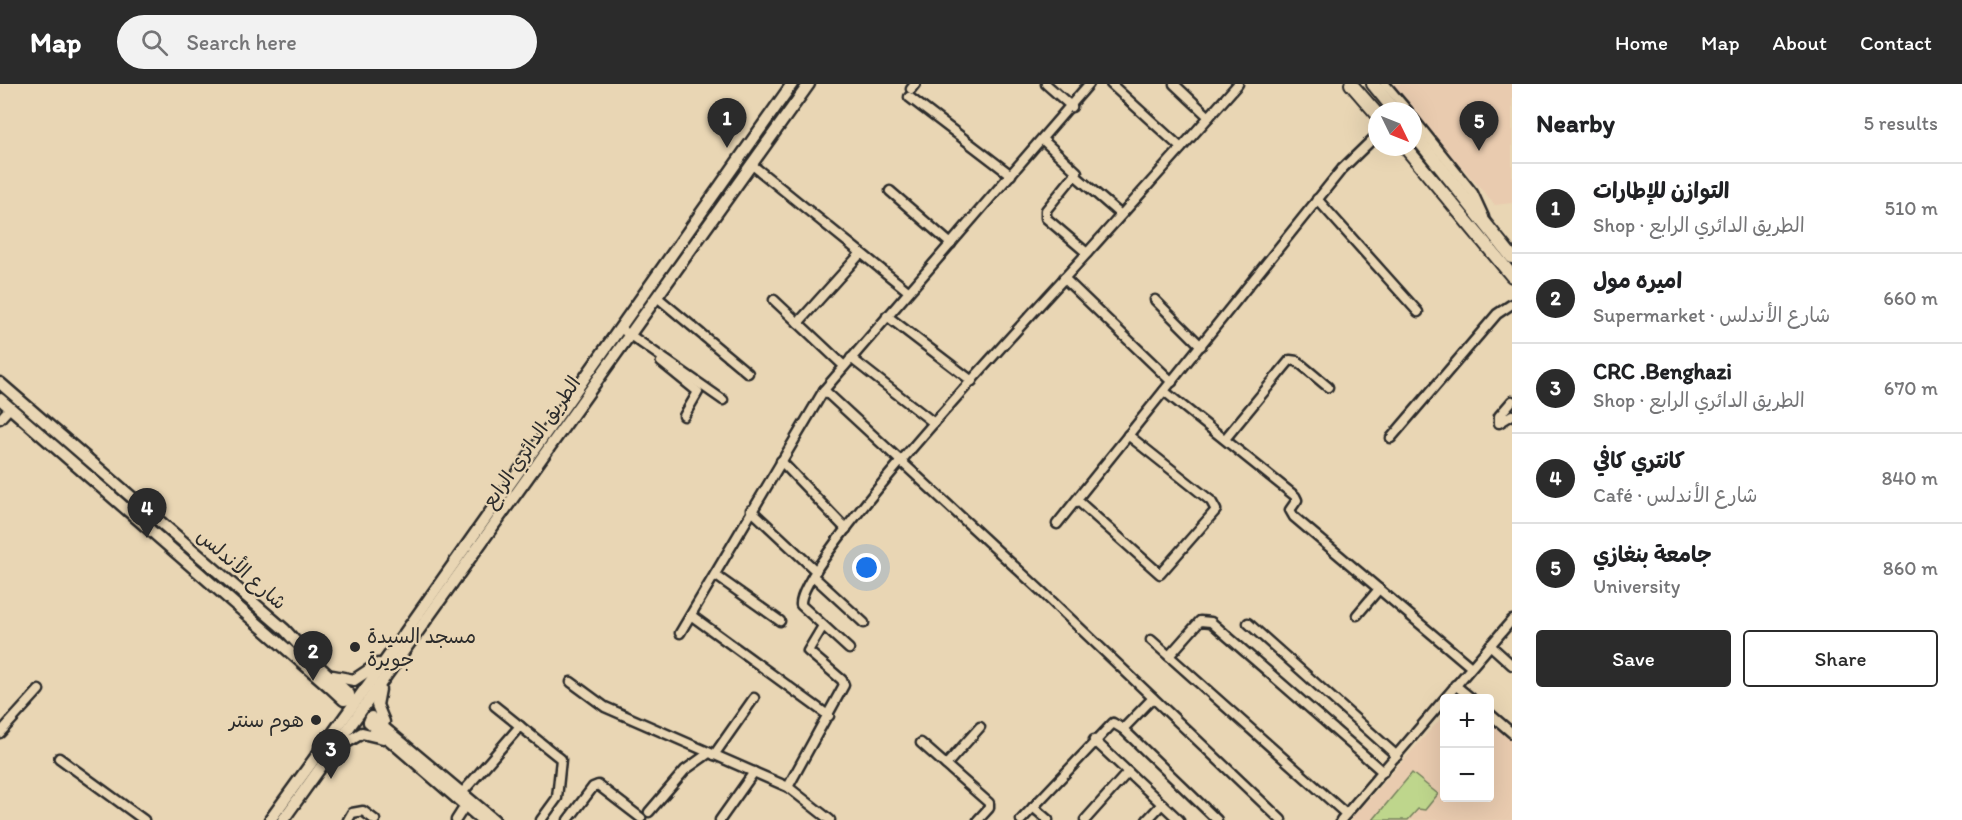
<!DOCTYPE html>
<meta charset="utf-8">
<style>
body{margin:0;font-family:Itim,"Playpen Sans Arabic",sans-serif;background:#f2f2f2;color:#202124}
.controls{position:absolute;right:18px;bottom:18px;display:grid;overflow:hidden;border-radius:6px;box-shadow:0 6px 24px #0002}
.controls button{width:54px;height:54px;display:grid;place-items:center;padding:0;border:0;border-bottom:2px solid #e0e0e0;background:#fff;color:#202124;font:30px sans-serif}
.compass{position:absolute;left:1368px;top:18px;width:54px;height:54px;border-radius:50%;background:#fff;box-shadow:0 6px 24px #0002;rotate:133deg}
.you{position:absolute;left:867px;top:484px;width:21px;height:21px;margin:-15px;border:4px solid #fff;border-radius:50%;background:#1a73e8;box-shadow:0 0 0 9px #1a73e833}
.badge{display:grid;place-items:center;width:39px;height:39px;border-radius:50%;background:#2b2b2b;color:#fff;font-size:20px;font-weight:700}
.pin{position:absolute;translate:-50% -50px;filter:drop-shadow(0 2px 3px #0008)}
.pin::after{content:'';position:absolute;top:32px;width:21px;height:18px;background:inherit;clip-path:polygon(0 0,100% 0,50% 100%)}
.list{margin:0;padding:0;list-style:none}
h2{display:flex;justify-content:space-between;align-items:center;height:78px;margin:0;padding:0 24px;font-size:26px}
h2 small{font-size:20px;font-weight:400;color:#757577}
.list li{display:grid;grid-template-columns:39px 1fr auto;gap:18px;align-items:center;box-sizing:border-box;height:90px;padding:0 24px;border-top:2px solid #e0e0e0}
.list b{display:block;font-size:22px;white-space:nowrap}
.list p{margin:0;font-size:20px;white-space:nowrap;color:#757577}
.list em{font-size:20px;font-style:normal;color:#757577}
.actions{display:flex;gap:12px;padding:18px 24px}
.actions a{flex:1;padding:14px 0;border:2px solid #2b2b2b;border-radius:6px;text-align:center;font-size:21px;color:#2b2b2b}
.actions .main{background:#2b2b2b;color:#fff}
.icon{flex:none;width:33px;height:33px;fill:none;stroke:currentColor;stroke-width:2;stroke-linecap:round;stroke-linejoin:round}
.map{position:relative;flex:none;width:1512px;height:736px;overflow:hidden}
header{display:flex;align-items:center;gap:36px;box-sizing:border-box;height:84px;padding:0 30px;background:#2b2b2b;color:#fff}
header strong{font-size:28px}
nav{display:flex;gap:33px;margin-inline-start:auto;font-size:21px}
.search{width:420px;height:54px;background:#f2f2f2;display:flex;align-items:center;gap:15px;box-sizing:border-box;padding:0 21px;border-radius:33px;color:#757577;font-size:22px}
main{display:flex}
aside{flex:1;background:#fff}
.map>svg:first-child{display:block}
.built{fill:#e9cbaf}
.green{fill:#bed68c;stroke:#74805c;stroke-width:1.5}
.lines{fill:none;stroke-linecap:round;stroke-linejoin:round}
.minor-casing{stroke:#2b2b2b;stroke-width:13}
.major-casing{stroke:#2b2b2b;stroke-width:15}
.highway-casing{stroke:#2b2b2b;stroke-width:16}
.minor{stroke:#e9d6b4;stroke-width:8}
.major{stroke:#e9d6b4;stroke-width:10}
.highway{stroke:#e9d6b4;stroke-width:12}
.poi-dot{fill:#2b2b2b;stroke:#e9d6b4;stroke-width:2}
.labels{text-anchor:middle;stroke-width:4.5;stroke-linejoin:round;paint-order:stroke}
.street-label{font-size:20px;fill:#2b2b2b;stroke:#e9d6b4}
.poi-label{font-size:20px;fill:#2b2b2b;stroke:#e9d6b4;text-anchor:start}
</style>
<header>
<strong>Map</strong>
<div class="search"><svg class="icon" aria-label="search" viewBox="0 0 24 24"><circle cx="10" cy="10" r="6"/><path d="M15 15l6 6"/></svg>Search here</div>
<nav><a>Home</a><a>Map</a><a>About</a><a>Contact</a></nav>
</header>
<main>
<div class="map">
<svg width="1512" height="736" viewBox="0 0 1512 736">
<rect width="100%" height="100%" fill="#e9d6b4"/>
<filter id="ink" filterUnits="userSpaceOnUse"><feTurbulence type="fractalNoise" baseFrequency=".0167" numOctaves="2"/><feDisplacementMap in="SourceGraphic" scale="12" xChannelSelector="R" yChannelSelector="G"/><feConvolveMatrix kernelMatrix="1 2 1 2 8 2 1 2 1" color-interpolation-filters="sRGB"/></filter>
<g filter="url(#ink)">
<g class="built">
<path d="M 1388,0 L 1512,0 L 1512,119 L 1495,121 Z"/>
<path d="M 1444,631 L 1444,714 L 1490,714 L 1490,638 L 1512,658 L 1512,736 L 1350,736 Z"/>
</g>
<path class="green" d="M 1412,689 L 1438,710 L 1425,726 L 1418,725 L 1408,736 L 1373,736 Z"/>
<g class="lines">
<defs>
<g id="minor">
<path d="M 1046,0 L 1072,23"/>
<path d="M 1111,0 L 1181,64"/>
<path d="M 1174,0 L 1209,33"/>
<path d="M 1385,0 L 1408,27"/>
<path d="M 911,5 L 915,0"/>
<path d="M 909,13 L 1011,91"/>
<path d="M 1413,34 L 1473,109 L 1484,133"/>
<path d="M 1043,56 L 1077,88 L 1046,126 L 1046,134 L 1087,169"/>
<path d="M 751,80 L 908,207"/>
<path d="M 1076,92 L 1121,131"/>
<path d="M 890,107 L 951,160"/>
<path d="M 1317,115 L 1418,228"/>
<path d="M 1064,194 L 1172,298"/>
<path d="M 657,213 L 748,289"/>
<path d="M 774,216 L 844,282"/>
<path d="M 1155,216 L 1201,262"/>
<path d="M 887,232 L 972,297"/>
<path d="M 798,239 L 861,169"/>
<path d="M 620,244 L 723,316"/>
<path d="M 851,274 L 934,339"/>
<path d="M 661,278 L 698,308 L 684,332"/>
<path d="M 824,306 L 1040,506 L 1281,736"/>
<path d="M 1164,307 L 1295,412 L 1297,416 L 1290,426 L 1294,433 L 1471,583"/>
<path d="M 1512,317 L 1499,332 L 1499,339 L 1512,331"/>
<path d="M 0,335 L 10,324"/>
<path d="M 1391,354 L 1497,230 L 1512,220"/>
<path d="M 1225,355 L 1290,276 L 1297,277 L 1328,303"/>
<path d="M 781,377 L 846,445"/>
<path d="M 1077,416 L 1160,490 L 1216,426 L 1211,417 L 1128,351"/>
<path d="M 751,426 L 816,487"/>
<path d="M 1057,440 L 1342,85 L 1377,51"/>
<path d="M 715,491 L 780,537"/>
<path d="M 813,492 L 864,539"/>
<path d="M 1357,531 L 1379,505"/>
<path d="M 692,532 L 829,632"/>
<path d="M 1248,539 L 1397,672"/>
<path d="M 680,549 L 824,306 L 1089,0"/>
<path d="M 1151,556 L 1346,730"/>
<path d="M 1490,561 L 1512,581"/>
<path d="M 849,565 L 801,521 C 796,480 1048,213 1089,167 C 1139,111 1189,56 1238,0"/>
<path d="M 1169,572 L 1200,537 L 1211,538 L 1383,688"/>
<path d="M 571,598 L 605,623 L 788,703 L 830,736"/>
<path d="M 1455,601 L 1471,614"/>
<path d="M 495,622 L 561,675 L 557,714 L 541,736"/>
<path d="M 1490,630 L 1512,649"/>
<path d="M 1123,645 L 1153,614"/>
<path d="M 0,649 L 39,606"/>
<path d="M 1094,656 L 1179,736"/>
<path d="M 921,659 L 989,719 L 989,724 L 978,736"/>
<path d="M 714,671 L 754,614"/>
<path d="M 59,674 L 144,736"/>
<path d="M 946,681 L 980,643"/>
<path d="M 788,703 L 844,601 L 842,596 L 808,567 L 823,542"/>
<path d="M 462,709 L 520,642"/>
<path d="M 1033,723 L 1048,736"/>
<path d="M 649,728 L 685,686 L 709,669"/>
<path d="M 348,736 L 352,729 L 363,727 L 375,736"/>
<path d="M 456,736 L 465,722"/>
<path d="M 568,736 L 593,703 L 598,701 L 641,734"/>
<path d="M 720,736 L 754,688"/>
<path d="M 1021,736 L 1113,639 L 1123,645 L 1217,736"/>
<path d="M 1085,736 L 1128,688"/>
<path d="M 1147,736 L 1162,720"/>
<path d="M 1341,736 L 1512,536"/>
</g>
<g id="major">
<path d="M 0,299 L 285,546 L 315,579 L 349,610 L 349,615 L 344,616 L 330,603 L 0,315"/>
<path d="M 333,592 L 354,596 L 378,580"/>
<path d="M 380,605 L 377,621 L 384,638"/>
<path d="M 340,662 L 362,649 L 383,654"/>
<path d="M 270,736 L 383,580 L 792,0"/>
<path d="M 283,736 L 809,0"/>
<path d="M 482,736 L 369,638 L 371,633 L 494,736"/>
</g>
<g id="highway">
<path d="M 1351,0 L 1377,30"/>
<path d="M 1373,0 L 1395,27"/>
<path d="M 1413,49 L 1512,173"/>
<path d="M 1405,63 L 1512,192"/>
</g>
</defs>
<use href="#minor" class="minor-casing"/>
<use href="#major" class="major-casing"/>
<use href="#highway" class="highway-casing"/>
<use href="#minor" class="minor"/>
<use href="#major" class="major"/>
<use href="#highway" class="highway"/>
</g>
</g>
<g class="poi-dot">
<circle cx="355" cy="563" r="6"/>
<circle cx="316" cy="636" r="6"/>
</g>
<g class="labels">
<g class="street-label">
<text transform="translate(531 358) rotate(-55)" y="7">الطريق الدائري الرابع</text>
<text transform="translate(242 485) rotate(41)" y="7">شارع الأندلس</text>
</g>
<g class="poi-label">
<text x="367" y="559">مسجد السيدة<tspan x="367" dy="23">جويرة</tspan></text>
<text x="304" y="643" text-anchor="end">هوم سنتر</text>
</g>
</g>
</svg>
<div class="controls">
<button>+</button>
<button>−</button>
</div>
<svg class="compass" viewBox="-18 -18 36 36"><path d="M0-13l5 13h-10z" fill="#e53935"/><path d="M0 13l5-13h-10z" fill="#757577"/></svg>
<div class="you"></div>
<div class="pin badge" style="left:727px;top:64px">1</div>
<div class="pin badge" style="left:313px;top:597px">2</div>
<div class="pin badge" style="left:331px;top:695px">3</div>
<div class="pin badge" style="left:147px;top:454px">4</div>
<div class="pin badge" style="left:1479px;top:67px">5</div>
</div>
<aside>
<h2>Nearby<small>5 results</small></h2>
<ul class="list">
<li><span class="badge">1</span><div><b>التوازن للإطارات</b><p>Shop · الطريق الدائري الرابع</p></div><em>510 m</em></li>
<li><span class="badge">2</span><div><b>اميره مول</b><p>Supermarket · شارع الأندلس</p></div><em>660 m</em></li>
<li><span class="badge">3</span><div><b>CRC .Benghazi</b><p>Shop · الطريق الدائري الرابع</p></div><em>670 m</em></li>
<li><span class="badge">4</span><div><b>كانتري كافي</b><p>Café · شارع الأندلس</p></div><em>840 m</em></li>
<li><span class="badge">5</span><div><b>جامعة بنغازي</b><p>University</p></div><em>860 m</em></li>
</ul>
<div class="actions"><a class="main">Save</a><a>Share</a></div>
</aside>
</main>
